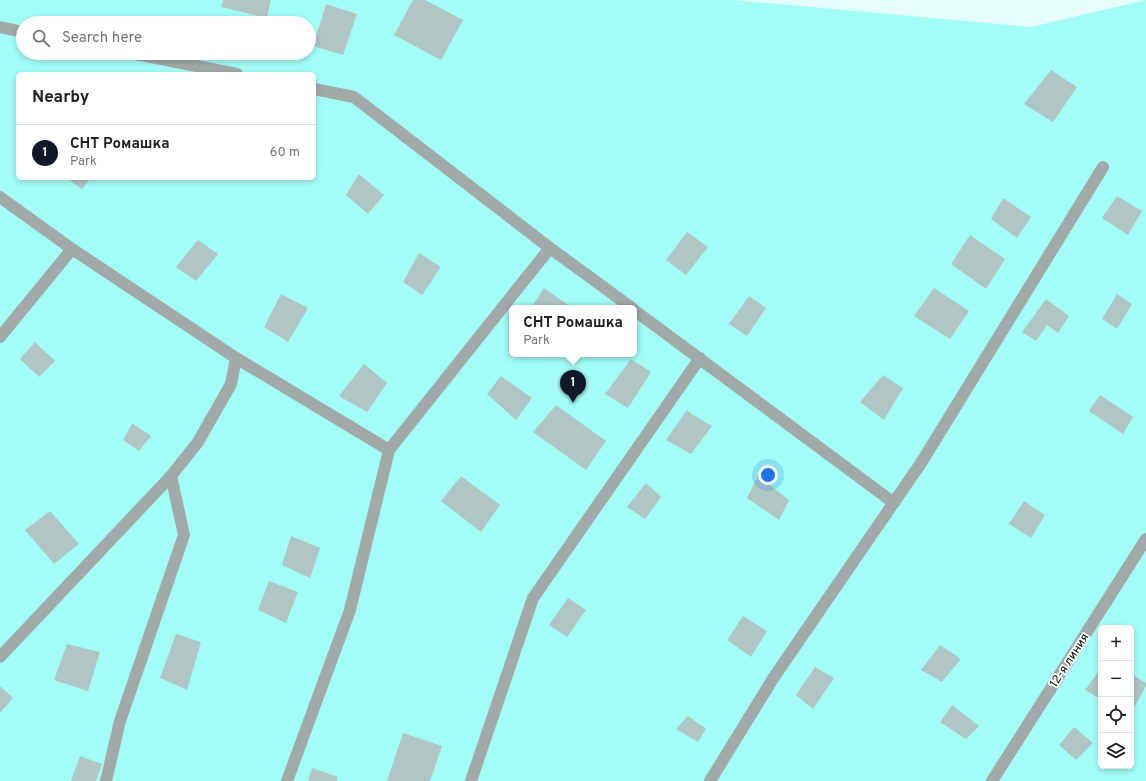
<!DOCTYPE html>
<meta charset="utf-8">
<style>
body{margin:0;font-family:Overpass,sans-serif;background:#f2f2f2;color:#202124}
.controls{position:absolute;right:12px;bottom:12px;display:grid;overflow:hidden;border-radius:6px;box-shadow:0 2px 6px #0003}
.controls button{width:36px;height:36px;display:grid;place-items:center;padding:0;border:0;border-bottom:1px solid #e0e0e0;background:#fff;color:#202124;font:20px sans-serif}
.you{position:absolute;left:768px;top:475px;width:14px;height:14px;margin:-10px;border:3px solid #fff;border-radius:50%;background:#1a73e8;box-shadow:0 0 0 6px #1a73e833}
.badge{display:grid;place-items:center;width:26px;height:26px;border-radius:50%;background:#111827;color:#fff;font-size:13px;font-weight:700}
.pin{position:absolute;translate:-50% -33px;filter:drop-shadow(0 1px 2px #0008)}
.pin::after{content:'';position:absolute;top:21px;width:14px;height:12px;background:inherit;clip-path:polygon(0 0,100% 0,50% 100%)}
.popup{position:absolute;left:509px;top:305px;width:128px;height:52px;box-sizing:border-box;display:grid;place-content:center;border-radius:6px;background:#fff;filter:drop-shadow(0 1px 3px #0005);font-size:13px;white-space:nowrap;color:#757577}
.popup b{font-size:15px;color:#202124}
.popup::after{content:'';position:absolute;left:50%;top:100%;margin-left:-8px;border:8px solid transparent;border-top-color:#fff}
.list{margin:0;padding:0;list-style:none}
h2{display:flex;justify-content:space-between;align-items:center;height:52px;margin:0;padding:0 16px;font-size:17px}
h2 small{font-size:13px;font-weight:400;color:#757577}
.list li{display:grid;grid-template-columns:26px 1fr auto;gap:12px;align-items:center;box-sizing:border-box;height:56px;padding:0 16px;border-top:1px solid #e0e0e0}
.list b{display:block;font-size:15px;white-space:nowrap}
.list p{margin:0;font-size:13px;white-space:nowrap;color:#757577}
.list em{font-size:13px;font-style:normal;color:#757577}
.icon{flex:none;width:22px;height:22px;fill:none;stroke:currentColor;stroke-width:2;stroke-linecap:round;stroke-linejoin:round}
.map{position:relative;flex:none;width:1146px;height:781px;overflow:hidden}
.search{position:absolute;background:#fff;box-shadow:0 2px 6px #0003;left:16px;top:16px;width:300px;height:44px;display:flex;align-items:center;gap:10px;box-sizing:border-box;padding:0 14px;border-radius:22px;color:#757577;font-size:15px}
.panel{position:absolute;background:#fff;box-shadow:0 2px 6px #0003;left:16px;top:72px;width:300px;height:108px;border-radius:6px}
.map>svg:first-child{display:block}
.green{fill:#a3fdf7;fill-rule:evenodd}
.building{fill:#b0c6c5}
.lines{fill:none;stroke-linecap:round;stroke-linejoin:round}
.minor{stroke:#a1aaa9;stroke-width:12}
.labels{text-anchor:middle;stroke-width:3.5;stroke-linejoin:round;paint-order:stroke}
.street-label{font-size:12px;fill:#060e0d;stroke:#fff}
</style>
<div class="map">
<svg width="1146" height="781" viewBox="0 0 1146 781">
<rect width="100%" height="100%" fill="#e5fdfb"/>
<path class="green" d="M 0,0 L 734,0 L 1031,27 L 1146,0 L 1146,781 L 0,781 ZM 23,23 L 309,23 L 309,53 L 23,53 ZM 18,74 L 314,74 L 314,178 L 18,178 ZM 512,308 L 634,308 L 634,354 L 512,354 ZM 1101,628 L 1131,628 L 1131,766 L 1101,766 Z"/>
<g class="building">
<path d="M 223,0 L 271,0 L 267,18 L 221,7 Z"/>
<path d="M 413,0 L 425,0 L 463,20 L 441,60 L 394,35 Z"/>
<path d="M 326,4 L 357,14 L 343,55 L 313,46 Z"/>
<path d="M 1051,70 L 1077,87 L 1053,122 L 1024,104 Z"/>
<path d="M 359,174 L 384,195 L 368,214 L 346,195 Z"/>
<path d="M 66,178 L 91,178 L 82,189 Z"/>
<path d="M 1117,196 L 1142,211 L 1128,235 L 1102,218 Z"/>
<path d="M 1003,198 L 1031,217 L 1017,238 L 991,219 Z"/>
<path d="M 687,232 L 708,247 L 686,275 L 666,260 Z"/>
<path d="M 970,235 L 1005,259 L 986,289 L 951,264 Z"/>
<path d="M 198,240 L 218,254 L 196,281 L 176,267 Z"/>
<path d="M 419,253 L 441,267 L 422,295 L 403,282 Z"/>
<path d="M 544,288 L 571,307 L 570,308 L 531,308 Z"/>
<path d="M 934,288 L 969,311 L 950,339 L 914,316 Z"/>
<path d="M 281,294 L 308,308 L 288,342 L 264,327 Z"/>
<path d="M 1117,294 L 1132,304 L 1117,329 L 1102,319 Z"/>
<path d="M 749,296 L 766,308 L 747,336 L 729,324 Z"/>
<path d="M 1046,299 L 1069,316 L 1058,333 L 1047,325 L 1036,341 L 1022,332 Z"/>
<path d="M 35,342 L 55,361 L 39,377 L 20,359 Z"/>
<path d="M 631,359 L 651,372 L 628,408 L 605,394 Z"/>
<path d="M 364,364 L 387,383 L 367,412 L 339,396 Z"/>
<path d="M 883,375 L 903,388 L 884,420 L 860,402 Z"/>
<path d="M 501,376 L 532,398 L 516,420 L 487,394 Z"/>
<path d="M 1100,395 L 1133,417 L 1123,434 L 1089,411 Z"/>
<path d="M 556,405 L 606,441 L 586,470 L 533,432 Z"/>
<path d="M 687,410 L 693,415 L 712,426 L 691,454 L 666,440 Z"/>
<path d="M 132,423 L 151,436 L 139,451 L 123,440 Z"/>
<path d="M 461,476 L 500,505 L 481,532 L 441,501 Z"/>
<path d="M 758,476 L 789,500 L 779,520 L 747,498 Z"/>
<path d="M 646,483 L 661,497 L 645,519 L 627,507 Z"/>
<path d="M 1024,501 L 1045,515 L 1031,538 L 1009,524 Z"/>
<path d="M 50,511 L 79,544 L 54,564 L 25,530 Z"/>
<path d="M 291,536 L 320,548 L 310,578 L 282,565 Z"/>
<path d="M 269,581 L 298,592 L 286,623 L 258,610 Z"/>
<path d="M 568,598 L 586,610 L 567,637 L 549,625 Z"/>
<path d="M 743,616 L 767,631 L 751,657 L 727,640 Z"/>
<path d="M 176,634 L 201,642 L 187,690 L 160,678 Z"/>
<path d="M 67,644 L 100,652 L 88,691 L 54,680 Z"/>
<path d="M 940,645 L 961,659 L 942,682 L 921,670 Z"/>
<path d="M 815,667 L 834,678 L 813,709 L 796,695 Z"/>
<path d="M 1101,668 L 1101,699 L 1085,690 Z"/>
<path d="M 1131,674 L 1146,683 L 1146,686 L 1131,713 Z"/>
<path d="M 0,687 L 1,687 L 13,698 L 0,713 Z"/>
<path d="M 952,705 L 979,726 L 966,739 L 940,722 Z"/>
<path d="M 688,716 L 706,729 L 698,742 L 676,729 Z"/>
<path d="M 1074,727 L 1093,743 L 1076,760 L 1059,745 Z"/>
<path d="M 403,733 L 442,746 L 430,781 L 387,781 Z"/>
<path d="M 80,756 L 102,764 L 96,781 L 71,781 Z"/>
<path d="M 312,768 L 338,777 L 337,781 L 308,781 Z"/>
</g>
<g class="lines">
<g class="minor">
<path d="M 0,27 L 23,32"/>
<path d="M 131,53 L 237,74"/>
<path d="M 314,89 L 354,97 L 550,248 L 632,308"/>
<path d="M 0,197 L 72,249 L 236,358 L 389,450"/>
<path d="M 634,310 L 894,503"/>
<path d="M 0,337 L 72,249"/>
<path d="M 0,657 L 171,476 L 198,442 L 231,384 L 236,358"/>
<path d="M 106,781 L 120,721 L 184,535 L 171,476"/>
<path d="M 287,781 L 350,610 L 389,450 L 550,248"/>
<path d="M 471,781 L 533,598 L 700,358"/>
<path d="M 710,781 L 774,677 L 921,463 L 1103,167"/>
<path d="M 992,781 L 1146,539"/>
</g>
</g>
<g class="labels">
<g class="street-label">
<text transform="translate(1069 660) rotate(-57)" y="4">12-я линия</text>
</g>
</g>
</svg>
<div class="controls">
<button>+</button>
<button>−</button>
<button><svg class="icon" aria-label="locate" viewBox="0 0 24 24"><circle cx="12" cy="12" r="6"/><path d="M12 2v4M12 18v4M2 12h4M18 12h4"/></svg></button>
<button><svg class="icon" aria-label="layers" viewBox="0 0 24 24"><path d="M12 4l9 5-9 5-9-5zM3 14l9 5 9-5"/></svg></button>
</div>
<div class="you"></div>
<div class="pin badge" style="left:573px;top:403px">1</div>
<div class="popup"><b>СНТ Ромашка</b>Park</div>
<div class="search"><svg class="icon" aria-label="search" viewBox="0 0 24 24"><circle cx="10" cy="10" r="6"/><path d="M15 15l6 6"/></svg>Search here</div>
<section class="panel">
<h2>Nearby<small></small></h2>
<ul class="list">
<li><span class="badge">1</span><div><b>СНТ Ромашка</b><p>Park</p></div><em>60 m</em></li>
</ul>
</section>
</div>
